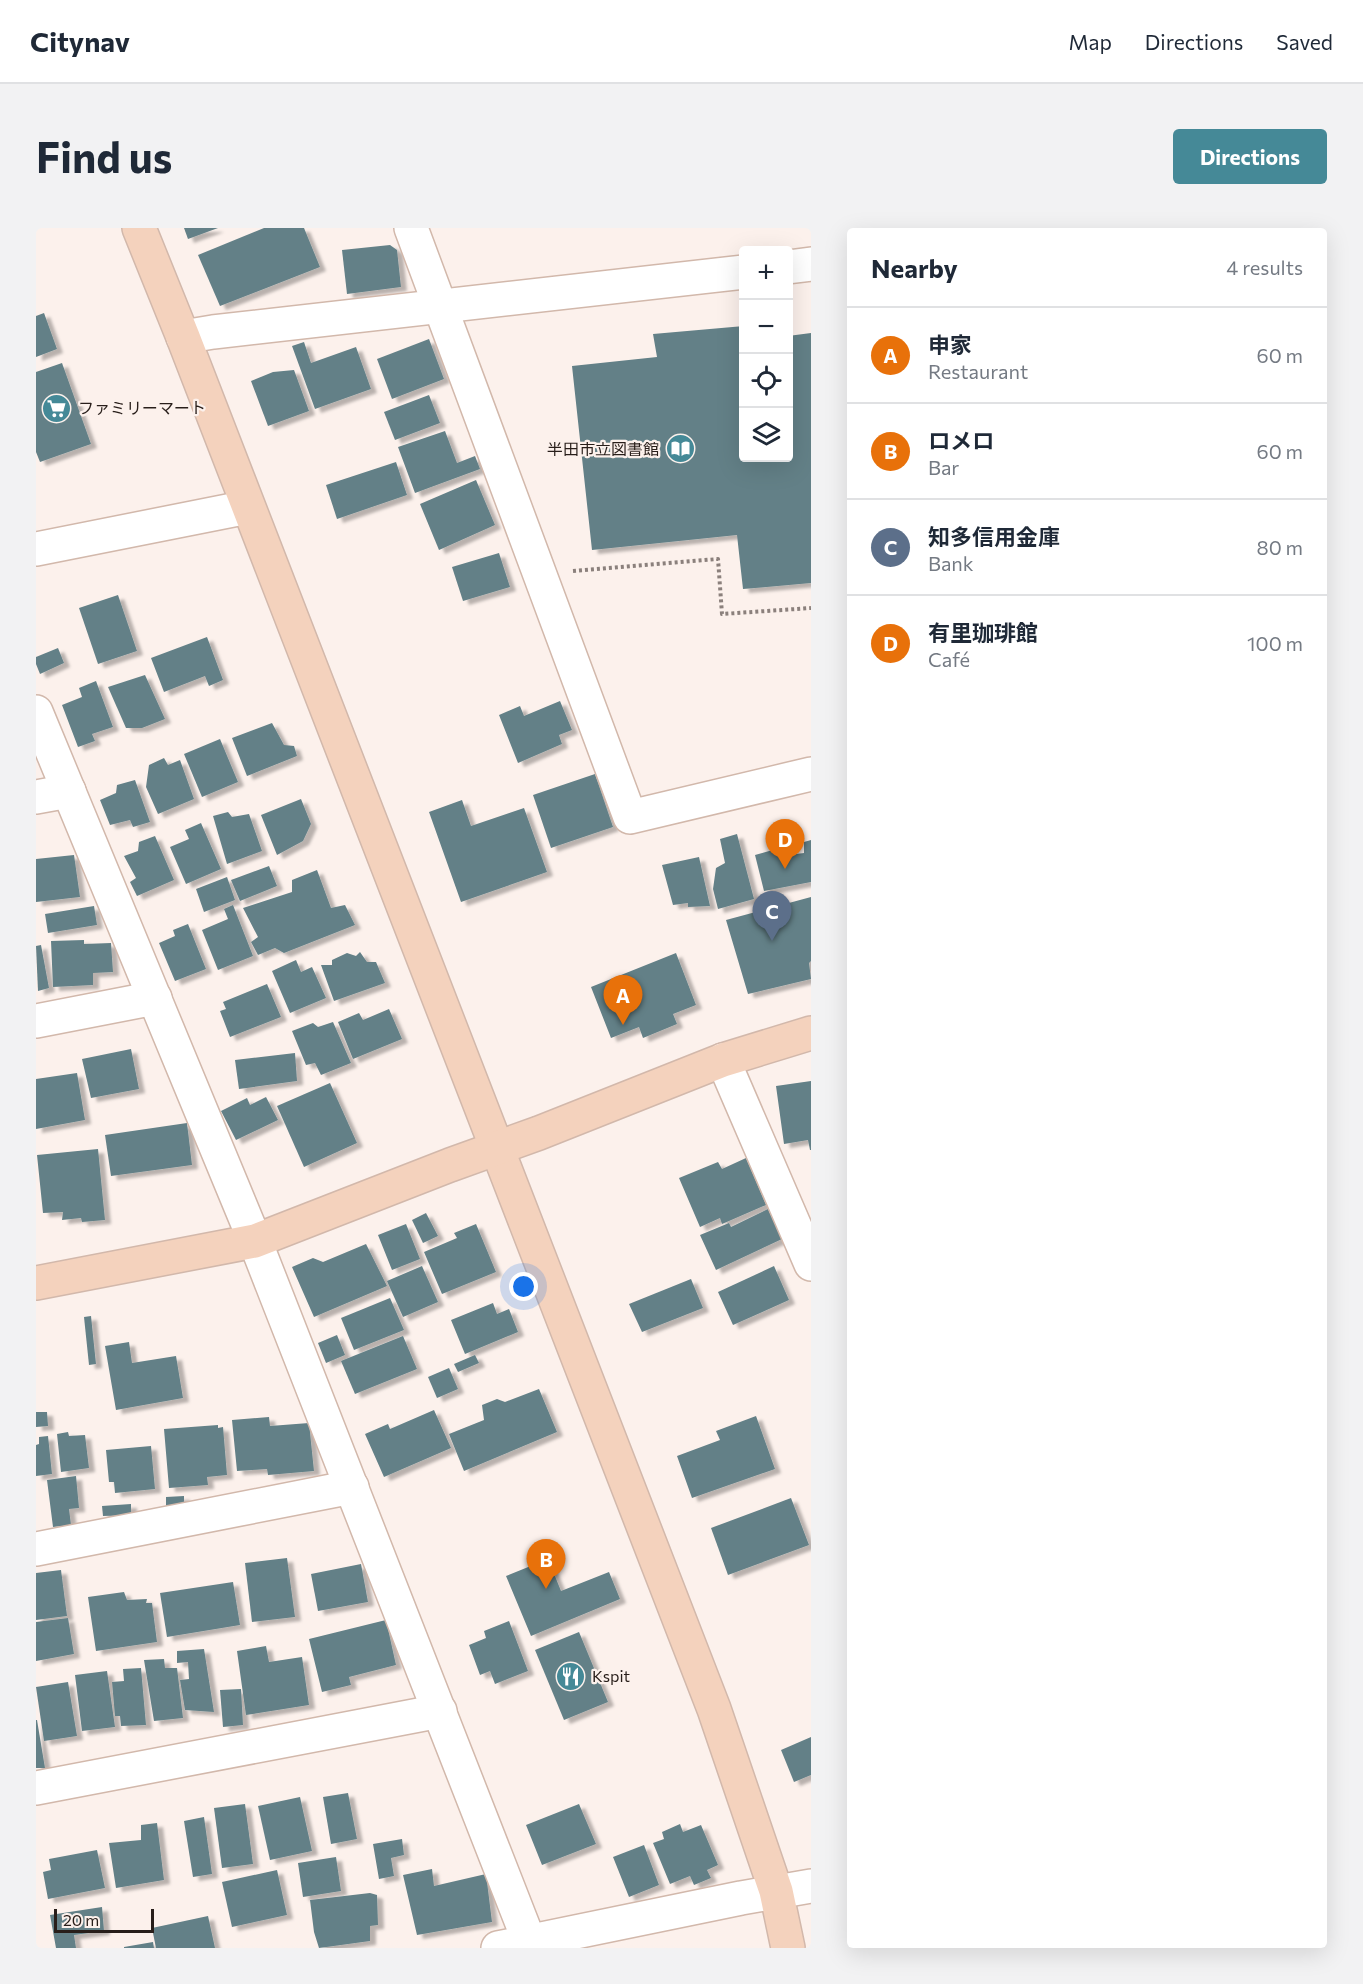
<!DOCTYPE html>
<meta charset="utf-8">
<style>
body{margin:0;font-family:Commissioner,"Noto Sans JP",sans-serif;background:#f2f2f3;color:#1f2937}
.controls{position:absolute;right:18px;top:18px;display:grid;overflow:hidden;border-radius:6px;box-shadow:0 6px 24px #0002}
.controls button{width:54px;height:54px;display:grid;place-items:center;padding:0;border:0;border-bottom:2px solid #e0e1e3;background:#fff;color:#1f2937;font:30px sans-serif}
.scale{position:absolute;left:18px;bottom:15px;width:100px;box-sizing:border-box;padding-left:6px;border:3px solid #281e1a;border-top:0;font-size:16px;line-height:21px;white-space:nowrap;color:#281e1a;-webkit-text-stroke:4px #fcf1ec;paint-order:stroke}
.you{position:absolute;left:488px;top:1059px;width:21px;height:21px;margin:-15px;border:4px solid #fff;border-radius:50%;background:#1a73e8;box-shadow:0 0 0 9px #1a73e833}
.badge{display:grid;place-items:center;width:39px;height:39px;border-radius:50%;background:#458997;color:#fff;font-size:20px;font-weight:700}
.pin{position:absolute;translate:-50% -50px;filter:drop-shadow(0 2px 3px #0008)}
.pin::after{content:'';position:absolute;top:32px;width:21px;height:18px;background:inherit;clip-path:polygon(0 0,100% 0,50% 100%)}
.list{margin:0;padding:0;list-style:none}
h2{display:flex;justify-content:space-between;align-items:center;height:78px;margin:0;padding:0 24px;font-size:26px}
h2 small{font-size:20px;font-weight:400;color:#747a83}
.list li{display:grid;grid-template-columns:39px 1fr auto;gap:18px;align-items:center;box-sizing:border-box;height:96px;padding:0 24px;border-top:2px solid #e0e1e3}
.list b{display:block;font-size:22px;white-space:nowrap}
.list p{margin:0;font-size:20px;white-space:nowrap;color:#747a83}
.list em{font-size:20px;font-style:normal;color:#747a83}
.icon{flex:none;width:33px;height:33px;fill:none;stroke:currentColor;stroke-width:2;stroke-linecap:round;stroke-linejoin:round}
.map{position:relative;flex:none;width:775px;height:1720px;overflow:hidden;border-radius:6px}
header{display:flex;align-items:center;gap:36px;box-sizing:border-box;height:84px;padding:0 30px;background:#fff;border-bottom:2px solid #e0e1e3}
header strong{font-size:28px}
nav{display:flex;gap:33px;margin-inline-start:auto;font-size:21px}
.intro{display:flex;align-items:center;justify-content:space-between;box-sizing:border-box;height:144px;padding:0 36px}
h1{margin:0;font-size:42px}
.button{padding:15px 27px;border-radius:6px;background:#458997;color:#fff;font-size:21px;font-weight:700}
main{display:flex;gap:36px;padding:0 36px}
aside{flex:1;background:#fff;border-radius:6px;box-shadow:0 6px 24px #0002}
.map>svg:first-child{display:block}
.building{fill:#638087;filter:url(#shadow)}
.lines{fill:none;stroke-linecap:round;stroke-linejoin:round}
.street-casing{stroke:#d2b8ab;stroke-width:36}
.secondary-casing{stroke:#d2b8ab;stroke-width:36}
.path{stroke:#8b807c;stroke-width:4;stroke-dasharray:3 3;stroke-linecap:butt}
.street{stroke:#fff;stroke-width:33}
.secondary{stroke:#f4d2bd;stroke-width:33}
.labels{text-anchor:middle;stroke-width:4.5;stroke-linejoin:round;paint-order:stroke}
.poi-label{font-size:16px;fill:#281e1a;stroke:#fcf1ec;text-anchor:start}
</style>
<header>
<strong>Citynav</strong>
<nav><a>Map</a><a>Directions</a><a>Saved</a></nav>
</header>
<div class="intro"><h1>Find us</h1><a class="button">Directions</a></div>
<main>
<div class="map">
<svg width="775" height="1720" viewBox="0 0 775 1720">
<defs>
<filter id="shadow"><feDropShadow dx="6" dy="4" stdDeviation="1.5" flood-color="#0004"/></filter>
</defs>
<rect width="100%" height="100%" fill="#fcf1ec"/>
<g class="building">
<path d="M 148,0 L 182,0 L 152,11 Z"/>
<path d="M 228,0 L 268,0 L 284,39 L 184,78 L 162,27 Z"/>
<path d="M 354,17 L 361,22 L 365,59 L 311,66 L 306,22 Z"/>
<path d="M 8,85 L 21,121 L 0,129 L 0,88 Z"/>
<path d="M 708,98 L 708,230 L 752,230 L 752,108 L 775,105 L 775,355 L 707,361 L 701,307 L 556,322 L 536,138 L 621,129 L 617,106 Z"/>
<path d="M 393,111 L 408,151 L 356,171 L 341,131 Z"/>
<path d="M 268,114 L 275,135 L 320,119 L 335,161 L 279,181 L 256,118 Z"/>
<path d="M 26,135 L 55,216 L 4,234 L 0,224 L 0,144 Z"/>
<path d="M 258,142 L 273,183 L 232,198 L 215,153 L 237,144 Z"/>
<path d="M 393,167 L 404,195 L 359,212 L 348,184 Z"/>
<path d="M 409,203 L 421,235 L 439,228 L 444,241 L 379,265 L 362,219 Z"/>
<path d="M 360,234 L 371,267 L 301,291 L 290,257 Z"/>
<path d="M 440,252 L 459,297 L 403,322 L 384,276 Z"/>
<path d="M 463,325 L 474,359 L 427,373 L 416,339 Z"/>
<path d="M 82,367 L 101,423 L 62,436 L 43,380 Z"/>
<path d="M 171,409 L 187,452 L 173,458 L 169,448 L 128,464 L 115,430 Z"/>
<path d="M 22,420 L 28,435 L 4,446 L 0,436 L 0,429 Z"/>
<path d="M 109,447 L 129,491 L 106,500 L 90,500 L 72,459 Z"/>
<path d="M 60,453 L 77,499 L 56,506 L 59,513 L 42,519 L 26,477 L 46,469 L 43,460 Z"/>
<path d="M 524,473 L 536,502 L 523,507 L 526,516 L 482,535 L 463,487 L 484,478 L 488,488 Z"/>
<path d="M 236,495 L 248,517 L 258,518 L 261,528 L 211,548 L 196,510 Z"/>
<path d="M 184,511 L 202,554 L 166,569 L 148,526 Z"/>
<path d="M 128,530 L 132,537 L 144,532 L 158,571 L 122,586 L 110,559 L 113,537 Z"/>
<path d="M 559,546 L 577,599 L 515,620 L 497,567 Z"/>
<path d="M 99,552 L 114,594 L 97,599 L 94,592 L 74,597 L 64,572 L 80,565 L 81,557 Z"/>
<path d="M 265,571 L 275,596 L 267,613 L 241,627 L 225,587 Z"/>
<path d="M 426,572 L 435,598 L 488,580 L 511,644 L 425,674 L 393,584 Z"/>
<path d="M 192,584 L 196,589 L 213,586 L 226,623 L 191,636 L 177,588 Z"/>
<path d="M 165,595 L 185,641 L 150,656 L 134,619 L 153,611 L 149,602 Z"/>
<path d="M 701,606 L 718,671 L 682,681 L 677,661 L 680,640 L 689,635 L 684,611 Z"/>
<path d="M 119,608 L 138,652 L 101,668 L 94,654 L 100,650 L 88,628 L 102,623 L 103,614 Z"/>
<path d="M 775,612 L 775,654 L 728,663 L 719,627 L 751,618 L 752,627 L 768,625 L 768,614 Z"/>
<path d="M 38,627 L 44,669 L 0,674 L 0,631 Z"/>
<path d="M 663,629 L 674,678 L 652,679 L 652,675 L 637,677 L 626,637 Z"/>
<path d="M 233,638 L 241,658 L 204,673 L 195,652 Z"/>
<path d="M 281,642 L 295,680 L 309,677 L 319,697 L 248,725 L 239,720 L 222,727 L 215,714 L 222,709 L 207,680 L 256,664 L 256,652 Z"/>
<path d="M 191,649 L 199,672 L 168,684 L 160,661 Z"/>
<path d="M 775,669 L 775,733 L 773,735 L 775,751 L 712,766 L 690,692 Z"/>
<path d="M 197,677 L 217,728 L 182,742 L 166,702 L 192,691 L 188,681 Z"/>
<path d="M 58,678 L 61,697 L 12,705 L 9,686 Z"/>
<path d="M 152,696 L 170,741 L 139,753 L 123,715 L 139,708 L 137,702 Z"/>
<path d="M 48,712 L 48,716 L 75,715 L 77,744 L 57,745 L 57,757 L 17,759 L 15,713 Z"/>
<path d="M 5,717 L 13,760 L 2,763 L 0,718 Z"/>
<path d="M 324,724 L 331,734 L 340,734 L 349,755 L 298,773 L 285,737 L 296,737 L 296,732 L 311,725 L 320,728 Z"/>
<path d="M 640,725 L 660,777 L 637,786 L 641,796 L 607,810 L 603,799 L 575,810 L 555,759 Z"/>
<path d="M 260,732 L 265,744 L 276,739 L 290,770 L 254,785 L 236,743 Z"/>
<path d="M 231,756 L 245,789 L 194,809 L 184,783 L 190,781 L 187,774 Z"/>
<path d="M 353,781 L 366,811 L 317,831 L 302,794 L 323,785 L 327,792 Z"/>
<path d="M 297,794 L 315,835 L 285,847 L 279,835 L 270,837 L 256,803 L 277,795 L 282,799 Z"/>
<path d="M 95,821 L 103,861 L 55,870 L 46,831 Z"/>
<path d="M 259,825 L 261,853 L 203,861 L 199,832 Z"/>
<path d="M 41,845 L 49,892 L 0,901 L 0,851 Z"/>
<path d="M 775,853 L 775,922 L 774,922 L 772,912 L 748,916 L 740,858 Z"/>
<path d="M 294,855 L 321,915 L 268,939 L 241,878 Z"/>
<path d="M 230,869 L 242,892 L 200,912 L 185,883 L 211,870 L 214,877 Z"/>
<path d="M 151,895 L 156,937 L 75,948 L 69,907 Z"/>
<path d="M 62,921 L 69,992 L 46,994 L 45,990 L 26,992 L 27,984 L 7,985 L 1,927 Z"/>
<path d="M 710,930 L 730,977 L 686,996 L 684,990 L 664,999 L 643,950 L 682,934 L 686,941 Z"/>
<path d="M 732,981 L 746,1011 L 680,1042 L 664,1007 L 693,995 L 695,999 Z"/>
<path d="M 390,985 L 402,1008 L 387,1015 L 376,992 Z"/>
<path d="M 370,996 L 384,1031 L 356,1042 L 342,1007 Z"/>
<path d="M 440,996 L 460,1044 L 406,1066 L 388,1024 L 421,1010 L 418,1005 Z"/>
<path d="M 330,1016 L 351,1058 L 278,1089 L 256,1039 L 277,1030 L 287,1034 Z"/>
<path d="M 386,1038 L 402,1074 L 367,1089 L 351,1053 Z"/>
<path d="M 738,1038 L 753,1072 L 697,1097 L 682,1064 Z"/>
<path d="M 655,1051 L 667,1080 L 606,1104 L 593,1076 Z"/>
<path d="M 354,1070 L 368,1102 L 318,1122 L 305,1090 Z"/>
<path d="M 457,1075 L 461,1086 L 473,1081 L 482,1104 L 429,1126 L 415,1092 Z"/>
<path d="M 55,1088 L 60,1136 L 53,1137 L 48,1089 Z"/>
<path d="M 301,1107 L 309,1127 L 290,1135 L 282,1115 Z"/>
<path d="M 367,1108 L 381,1141 L 319,1166 L 305,1133 Z"/>
<path d="M 93,1114 L 96,1135 L 140,1128 L 147,1170 L 80,1182 L 69,1118 Z"/>
<path d="M 439,1127 L 443,1135 L 422,1144 L 418,1136 Z"/>
<path d="M 413,1140 L 422,1161 L 401,1170 L 392,1149 Z"/>
<path d="M 503,1161 L 521,1204 L 428,1243 L 413,1206 L 448,1192 L 446,1177 L 461,1171 L 469,1174 Z"/>
<path d="M 398,1182 L 415,1220 L 348,1249 L 329,1206 L 352,1196 L 354,1201 Z"/>
<path d="M 0,1184 L 11,1184 L 12,1198 L 0,1199 Z"/>
<path d="M 720,1188 L 739,1241 L 656,1270 L 641,1228 L 684,1212 L 680,1203 Z"/>
<path d="M 233,1189 L 234,1198 L 273,1195 L 278,1243 L 232,1247 L 231,1241 L 201,1243 L 196,1192 Z"/>
<path d="M 182,1197 L 182,1200 L 187,1199 L 191,1247 L 171,1249 L 172,1257 L 133,1260 L 128,1201 Z"/>
<path d="M 32,1204 L 33,1208 L 49,1207 L 53,1240 L 25,1244 L 21,1206 Z"/>
<path d="M 12,1208 L 16,1246 L 0,1248 L 0,1217 L 3,1216 L 3,1209 Z"/>
<path d="M 115,1218 L 119,1261 L 79,1265 L 78,1254 L 73,1254 L 70,1222 Z"/>
<path d="M 40,1248 L 43,1280 L 33,1281 L 35,1297 L 17,1299 L 11,1252 Z"/>
<path d="M 148,1268 L 148,1277 L 130,1278 L 130,1269 Z"/>
<path d="M 755,1270 L 773,1317 L 692,1347 L 675,1300 Z"/>
<path d="M 95,1276 L 95,1287 L 67,1288 L 66,1278 Z"/>
<path d="M 251,1330 L 259,1389 L 216,1394 L 209,1335 Z"/>
<path d="M 512,1331 L 525,1363 L 573,1344 L 584,1371 L 495,1408 L 470,1348 Z"/>
<path d="M 325,1336 L 332,1374 L 282,1383 L 275,1346 Z"/>
<path d="M 25,1342 L 31,1388 L 0,1392 L 0,1345 Z"/>
<path d="M 197,1354 L 204,1397 L 131,1409 L 124,1365 Z"/>
<path d="M 88,1364 L 91,1372 L 111,1371 L 110,1375 L 116,1375 L 121,1414 L 60,1423 L 52,1369 Z"/>
<path d="M 32,1390 L 38,1426 L 0,1433 L 0,1394 Z"/>
<path d="M 350,1392 L 360,1437 L 313,1449 L 315,1457 L 286,1464 L 273,1411 Z"/>
<path d="M 473,1393 L 492,1443 L 459,1456 L 454,1443 L 444,1447 L 433,1417 L 450,1410 L 448,1403 Z"/>
<path d="M 543,1404 L 572,1474 L 528,1492 L 499,1422 Z"/>
<path d="M 230,1418 L 233,1434 L 266,1429 L 273,1477 L 210,1487 L 201,1423 Z"/>
<path d="M 168,1421 L 178,1484 L 149,1482 L 144,1452 L 153,1451 L 152,1434 L 141,1435 L 141,1423 Z"/>
<path d="M 128,1431 L 129,1440 L 141,1440 L 147,1490 L 118,1493 L 108,1432 Z"/>
<path d="M 105,1440 L 110,1497 L 85,1498 L 84,1488 L 79,1488 L 76,1454 L 88,1453 L 87,1441 Z"/>
<path d="M 71,1443 L 79,1499 L 46,1503 L 39,1447 Z"/>
<path d="M 32,1454 L 41,1508 L 8,1513 L 0,1459 Z"/>
<path d="M 205,1461 L 207,1497 L 187,1499 L 184,1462 Z"/>
<path d="M 0,1492 L 1,1492 L 9,1540 L 0,1540 Z"/>
<path d="M 775,1509 L 775,1547 L 758,1554 L 745,1522 Z"/>
<path d="M 312,1565 L 321,1611 L 295,1616 L 287,1569 Z"/>
<path d="M 264,1569 L 276,1623 L 234,1632 L 222,1578 Z"/>
<path d="M 209,1576 L 217,1636 L 186,1640 L 178,1580 Z"/>
<path d="M 543,1576 L 560,1616 L 506,1637 L 490,1597 Z"/>
<path d="M 168,1589 L 176,1646 L 157,1649 L 148,1593 Z"/>
<path d="M 121,1595 L 128,1652 L 80,1660 L 73,1615 L 105,1612 L 105,1597 Z"/>
<path d="M 644,1596 L 647,1604 L 665,1597 L 682,1637 L 671,1642 L 675,1650 L 658,1657 L 654,1648 L 634,1656 L 617,1615 L 628,1611 L 626,1604 Z"/>
<path d="M 366,1611 L 368,1627 L 355,1630 L 358,1648 L 343,1651 L 337,1616 Z"/>
<path d="M 608,1617 L 623,1657 L 593,1669 L 577,1629 Z"/>
<path d="M 61,1622 L 69,1660 L 12,1671 L 7,1644 L 15,1642 L 13,1631 Z"/>
<path d="M 300,1629 L 305,1663 L 267,1669 L 262,1635 Z"/>
<path d="M 396,1641 L 398,1658 L 450,1646 L 456,1694 L 381,1707 L 367,1647 Z"/>
<path d="M 241,1642 L 251,1687 L 196,1699 L 186,1654 Z"/>
<path d="M 334,1665 L 341,1667 L 342,1697 L 334,1698 L 334,1713 L 283,1720 L 278,1704 L 274,1672 Z"/>
<path d="M 66,1679 L 68,1703 L 38,1707 L 40,1720 L 20,1720 L 14,1687 Z"/>
<path d="M 172,1688 L 179,1720 L 120,1720 L 116,1700 Z"/>
<path d="M 117,1714 L 118,1720 L 88,1720 L 88,1719 Z"/>
</g>
<g class="lines">
<defs>
<g id="street">
<path d="M 375,0 L 594,589 L 775,546"/>
<path d="M 752,39 L 775,36"/>
<path d="M 147,109 L 177,104 L 708,44"/>
<path d="M 0,321 L 212,279"/>
<path d="M 0,484 L 219,1013 L 493,1713 L 494,1720"/>
<path d="M 0,569 L 33,563"/>
<path d="M 0,793 L 119,770"/>
<path d="M 687,832 L 775,1036"/>
<path d="M 0,1321 L 316,1259"/>
<path d="M 0,1560 L 404,1483"/>
<path d="M 462,1720 L 705,1670 L 775,1658"/>
</g>
<g id="secondary">
<path d="M 103,0 L 147,109 L 678,1481 L 740,1663 L 752,1720"/>
<path d="M 0,1055 L 219,1013 L 414,937 L 503,905 L 687,832 L 775,805"/>
</g>
</defs>
<use href="#street" class="street-casing"/>
<use href="#secondary" class="secondary-casing"/>
<path class="path" d="M 537,343 L 682,331 L 686,386 L 775,380"/>
<use href="#street" class="street"/>
<use href="#secondary" class="secondary"/>
</g>
<defs>
<symbol id="supermarket-disc" viewBox="-11 -11 22 22"><circle r="9.5" fill="#458997" stroke="#fcf1ec"/><path d="M-6-5.5h2.5l.6 2H6L4.5 2H-2.5L-4.4-4H-6ZM-1.5 3.2a1.3 1.3 0 1 0 .1 0ZM3 3.2a1.3 1.3 0 1 0 .1 0Z" fill="#fff"/></symbol>
<symbol id="library-disc" viewBox="-11 -11 22 22"><circle r="9.5" fill="#458997" stroke="#fcf1ec"/><path d="M-6-4Q-3-5.5-.7-3.5V5Q-3 3-6 4ZM6-4Q3-5.5 .7-3.5V5Q3 3 6 4Z" fill="#fff"/></symbol>
<symbol id="restaurant-disc" viewBox="-11 -11 22 22"><circle r="9.5" fill="#458997" stroke="#fcf1ec"/><path d="M-5-6h1v4h1v-4h1v4h1v-4h1v5L-1.5 .5V6h-2V.5L-5-1ZM5-6V6H3V1.5H1.5Q1.5-4 5-6Z" fill="#fff"/></symbol>
</defs>
<g fill-rule="evenodd">
<use href="#supermarket-disc" x="4" y="164" width="33" height="33"/>
<use href="#library-disc" x="628" y="204" width="33" height="33"/>
<use href="#restaurant-disc" x="518" y="1432" width="33" height="33"/>
</g>
<g class="labels">
<g class="poi-label">
<text x="42" y="186">ファミリーマート</text>
<text x="623" y="227" text-anchor="end">半田市立図書館</text>
<text x="556" y="1454">Kspit</text>
</g>
</g>
</svg>
<div class="controls">
<button>+</button>
<button>−</button>
<button><svg class="icon" aria-label="locate" viewBox="0 0 24 24"><circle cx="12" cy="12" r="6"/><path d="M12 2v4M12 18v4M2 12h4M18 12h4"/></svg></button>
<button><svg class="icon" aria-label="layers" viewBox="0 0 24 24"><path d="M12 4l9 5-9 5-9-5zM3 14l9 5 9-5"/></svg></button>
</div>
<div class="scale">20 m</div>
<div class="you"></div>
<div class="pin badge" style="left:587px;top:797px;background:#e8710a">A</div>
<div class="pin badge" style="left:510px;top:1361px;background:#e8710a">B</div>
<div class="pin badge" style="left:736px;top:713px;background:#5c6f8a">C</div>
<div class="pin badge" style="left:749px;top:641px;background:#e8710a">D</div>
</div>
<aside>
<h2>Nearby<small>4 results</small></h2>
<ul class="list">
<li><span class="badge" style="background:#e8710a">A</span><div><b>申家</b><p>Restaurant</p></div><em>60 m</em></li>
<li><span class="badge" style="background:#e8710a">B</span><div><b>ロメロ</b><p>Bar</p></div><em>60 m</em></li>
<li><span class="badge" style="background:#5c6f8a">C</span><div><b>知多信用金庫</b><p>Bank</p></div><em>80 m</em></li>
<li><span class="badge" style="background:#e8710a">D</span><div><b>有里珈琲館</b><p>Café</p></div><em>100 m</em></li>
</ul>
</aside>
</main>
